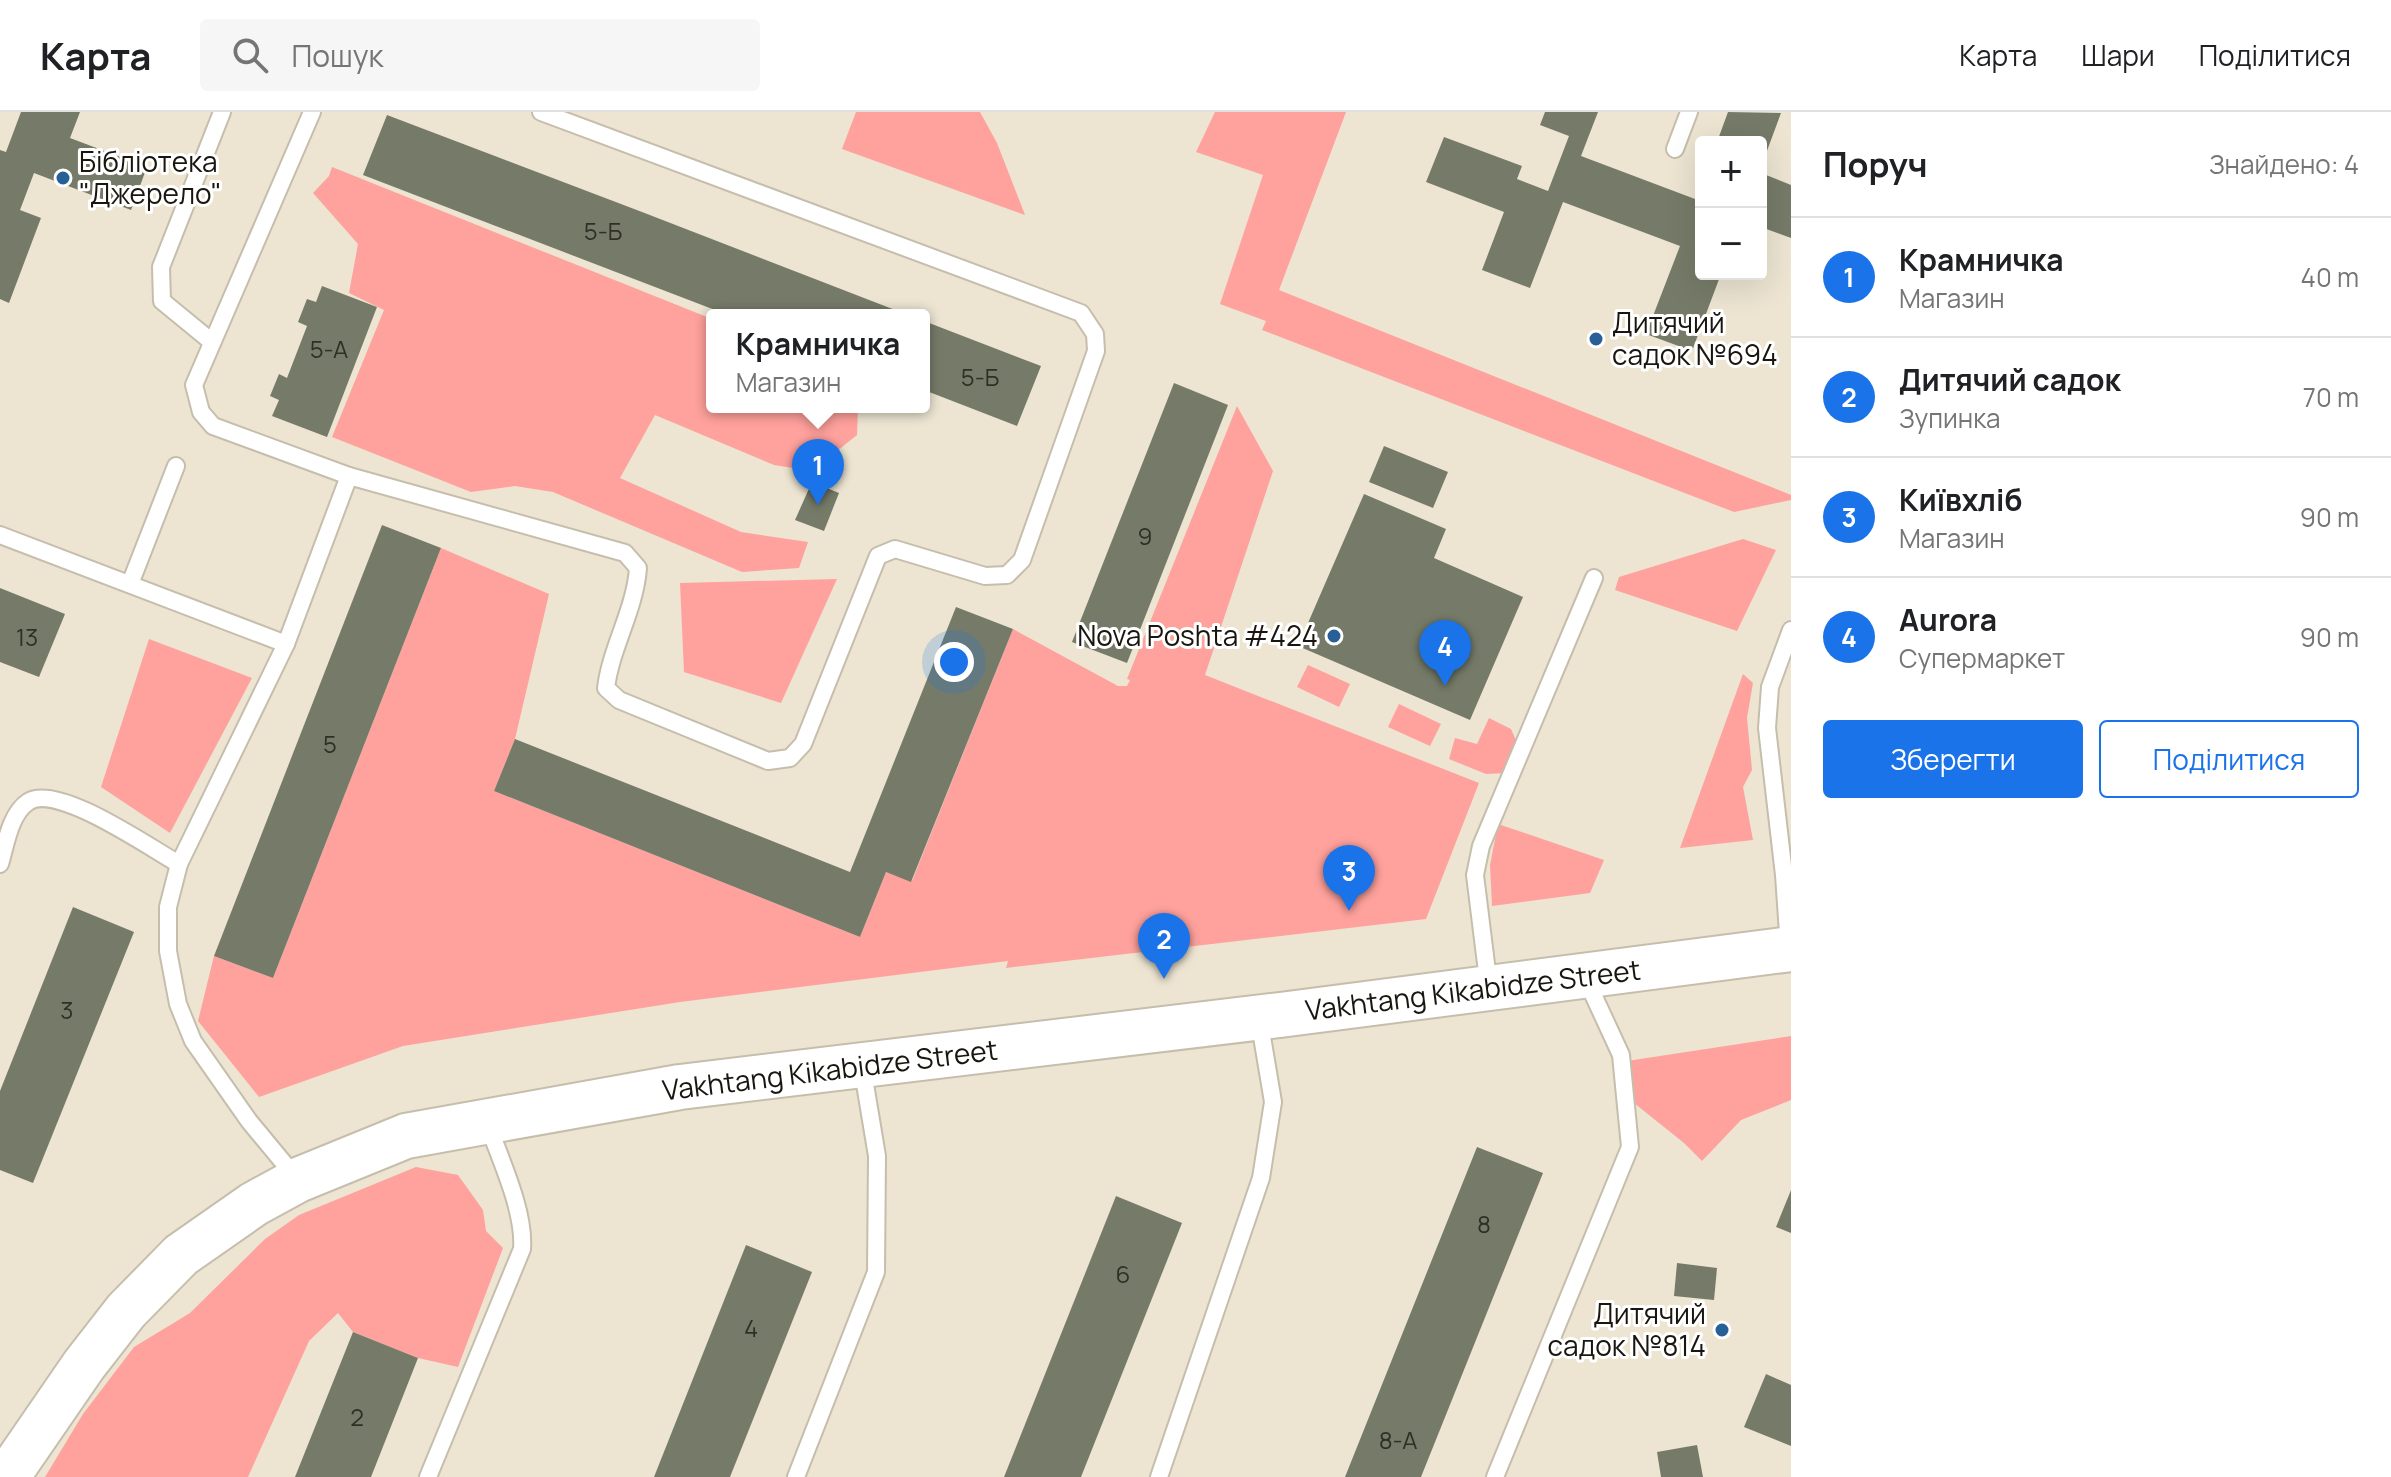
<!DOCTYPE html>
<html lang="uk">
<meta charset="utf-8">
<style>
body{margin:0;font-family:Manrope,sans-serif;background:#f6f6f6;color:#202124}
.controls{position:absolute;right:24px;top:24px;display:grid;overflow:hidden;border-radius:8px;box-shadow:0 8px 32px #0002}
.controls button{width:72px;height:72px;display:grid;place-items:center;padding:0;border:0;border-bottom:2px solid #e0e0e0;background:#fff;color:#202124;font:40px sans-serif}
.you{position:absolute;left:954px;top:550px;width:28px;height:28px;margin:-20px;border:6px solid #fff;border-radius:50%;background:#1a73e8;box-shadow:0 0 0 12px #1a73e833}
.badge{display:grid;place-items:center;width:52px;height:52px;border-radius:50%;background:#1a73e8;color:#fff;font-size:26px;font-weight:700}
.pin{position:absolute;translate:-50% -66px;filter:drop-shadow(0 2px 4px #0008)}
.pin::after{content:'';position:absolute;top:42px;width:28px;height:24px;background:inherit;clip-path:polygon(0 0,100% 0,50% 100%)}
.popup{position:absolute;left:706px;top:197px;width:224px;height:104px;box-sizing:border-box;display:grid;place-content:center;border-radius:8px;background:#fff;filter:drop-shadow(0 2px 6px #0005);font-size:26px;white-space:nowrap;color:#757577}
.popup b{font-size:30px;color:#202124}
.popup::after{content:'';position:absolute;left:50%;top:100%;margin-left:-16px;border:16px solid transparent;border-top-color:#fff}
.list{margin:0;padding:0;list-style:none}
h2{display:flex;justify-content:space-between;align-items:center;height:104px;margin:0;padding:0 32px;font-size:34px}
h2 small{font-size:26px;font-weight:400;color:#757577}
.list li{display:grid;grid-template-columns:52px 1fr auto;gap:24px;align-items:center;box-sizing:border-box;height:120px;padding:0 32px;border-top:2px solid #e0e0e0}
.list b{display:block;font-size:30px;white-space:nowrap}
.list p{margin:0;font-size:26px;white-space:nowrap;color:#757577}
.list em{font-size:26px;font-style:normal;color:#757577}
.actions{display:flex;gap:16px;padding:24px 32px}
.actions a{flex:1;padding:18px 0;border:2px solid #1a73e8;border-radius:8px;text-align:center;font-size:28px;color:#1a73e8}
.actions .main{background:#1a73e8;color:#fff}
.icon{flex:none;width:44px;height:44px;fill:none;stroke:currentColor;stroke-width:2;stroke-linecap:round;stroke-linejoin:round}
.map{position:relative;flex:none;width:1791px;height:1365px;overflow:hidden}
header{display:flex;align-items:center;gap:48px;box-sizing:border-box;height:112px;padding:0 40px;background:#fff;border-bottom:2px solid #e0e0e0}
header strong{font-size:38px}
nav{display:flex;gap:44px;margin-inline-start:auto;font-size:28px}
.search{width:560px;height:72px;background:#f6f6f6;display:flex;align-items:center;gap:20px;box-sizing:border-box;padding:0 28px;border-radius:8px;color:#757577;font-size:30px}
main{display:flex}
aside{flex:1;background:#fff}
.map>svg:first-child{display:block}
.green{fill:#ffa19c}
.building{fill:#767b69}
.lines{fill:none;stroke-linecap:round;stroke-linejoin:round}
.lane-casing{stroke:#c6beac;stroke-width:20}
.secondary-casing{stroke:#c6beac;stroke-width:48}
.lane{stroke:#fff;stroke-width:16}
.secondary{stroke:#fff;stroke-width:44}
.poi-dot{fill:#266097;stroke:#fff;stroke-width:3}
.labels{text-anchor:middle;stroke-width:6;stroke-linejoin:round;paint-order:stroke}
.number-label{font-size:24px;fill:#302f26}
.poi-label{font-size:28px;fill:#18160f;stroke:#fff;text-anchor:start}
.street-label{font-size:28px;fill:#18160f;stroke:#fff}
</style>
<header>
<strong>Карта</strong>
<div class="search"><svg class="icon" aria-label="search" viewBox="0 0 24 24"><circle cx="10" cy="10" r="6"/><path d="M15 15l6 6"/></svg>Пошук</div>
<nav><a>Карта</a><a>Шари</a><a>Поділитися</a></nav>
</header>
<main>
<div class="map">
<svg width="1791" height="1365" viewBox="0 0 1791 1365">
<rect width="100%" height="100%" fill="#ede5d2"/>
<g class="green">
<path d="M 856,0 L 980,0 L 997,31 L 1025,103 L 842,37 Z"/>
<path d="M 1215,0 L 1346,0 L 1279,178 L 1791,383 L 1791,388 L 1734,400 L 1262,218 L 1266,209 L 1220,192 L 1263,63 L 1196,40 Z"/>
<path d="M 332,55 L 712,207 L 712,295 L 858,295 L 857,323 L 812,359 L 774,353 L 655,303 L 620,366 L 741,420 L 808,430 L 799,456 L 742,460 L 553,380 L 515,374 L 471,380 L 332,325 L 384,198 L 349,181 L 358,132 L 313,81 L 329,64 Z"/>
<path d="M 1237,294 L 1273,359 L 1205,563 L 1479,671 L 1426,807 L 1006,856 L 1008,849 L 680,890 L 403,934 L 259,985 L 198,909 L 214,844 L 273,866 L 441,436 L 549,482 L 515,627 L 494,679 L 860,825 L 886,760 L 912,769 L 1013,517 L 1118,574 L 1127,574 L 1130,568 L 1127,567 Z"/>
<path d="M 1743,427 L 1776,438 L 1737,519 L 1615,478 L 1619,465 Z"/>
<path d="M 837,467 L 781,591 L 684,560 L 680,471 Z"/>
<path d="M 149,527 L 252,566 L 170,721 L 101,675 Z"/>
<path d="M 1308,553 L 1350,572 L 1339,595 L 1297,575 Z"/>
<path d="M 1743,562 L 1753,571 L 1747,606 L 1752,658 L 1743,675 L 1753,728 L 1680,736 Z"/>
<path d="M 1399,592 L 1441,612 L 1430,634 L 1388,615 Z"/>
<path d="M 1489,606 L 1511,617 L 1518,633 L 1507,661 L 1486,662 L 1449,647 L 1455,626 L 1477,632 Z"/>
<path d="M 1498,712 L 1604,748 L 1590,781 L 1492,794 L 1490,753 Z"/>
<path d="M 1791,924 L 1791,988 L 1741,1008 L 1702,1049 L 1684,1031 L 1634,991 L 1627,949 Z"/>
<path d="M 416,1055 L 458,1063 L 483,1098 L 486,1119 L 503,1136 L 458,1255 L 418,1246 L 353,1220 L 338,1201 L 309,1229 L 248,1365 L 45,1365 L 83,1302 L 134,1235 L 190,1201 L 265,1127 L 299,1103 Z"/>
</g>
<g class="building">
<path d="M 21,0 L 80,0 L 70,26 L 147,55 L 131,98 L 34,61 L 20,98 L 41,106 L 9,191 L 0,187 L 0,38 L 6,40 Z"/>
<path d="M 1545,0 L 1598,0 L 1581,44 L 1695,87 L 1701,72 L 1701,124 L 1696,138 L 1701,140 L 1701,162 L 1721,162 L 1692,239 L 1646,222 L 1680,134 L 1563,90 L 1530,176 L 1482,158 L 1504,100 L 1426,70 L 1444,25 L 1522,54 L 1517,67 L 1548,79 L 1569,24 L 1540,13 Z"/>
<path d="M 1728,0 L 1781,1 L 1761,55 L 1761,30 L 1717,30 Z"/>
<path d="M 387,3 L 642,100 L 908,203 L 728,203 L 363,63 Z"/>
<path d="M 1761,61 L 1791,73 L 1791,126 L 1761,115 Z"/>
<path d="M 322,174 L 377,195 L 327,325 L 272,304 L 279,288 L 270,284 L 279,262 L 287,266 L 307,214 L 298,210 L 307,187 L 316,190 Z"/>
<path d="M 924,209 L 1041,254 L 1017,314 L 924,278 Z"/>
<path d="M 1174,271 L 1228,293 L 1127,551 L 1072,530 Z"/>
<path d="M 1384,334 L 1448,360 L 1433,396 L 1369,370 Z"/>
<path d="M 812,370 L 839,381 L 824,419 L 795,408 Z"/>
<path d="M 1364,382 L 1446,417 L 1434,446 L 1523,485 L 1470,608 L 1298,534 Z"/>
<path d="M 382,413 L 441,436 L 273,866 L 214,844 Z"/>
<path d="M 0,476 L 65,502 L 39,565 L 0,550 Z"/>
<path d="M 956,495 L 1013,517 L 911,770 L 886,760 L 860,825 L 494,679 L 515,627 L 850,760 Z"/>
<path d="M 73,795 L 134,820 L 33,1071 L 0,1058 L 0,979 Z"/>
<path d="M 1477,1035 L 1543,1061 L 1421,1365 L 1345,1365 Z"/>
<path d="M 1791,1078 L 1791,1121 L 1776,1115 Z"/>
<path d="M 1116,1084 L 1182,1111 L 1081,1365 L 1004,1365 Z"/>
<path d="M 746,1133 L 812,1160 L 730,1365 L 654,1365 Z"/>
<path d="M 1677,1151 L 1717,1156 L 1714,1188 L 1674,1184 Z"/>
<path d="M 353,1220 L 418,1246 L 371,1365 L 295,1365 Z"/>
<path d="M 1766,1262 L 1791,1273 L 1791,1334 L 1744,1315 Z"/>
<path d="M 1697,1333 L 1703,1365 L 1661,1365 L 1657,1340 Z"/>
</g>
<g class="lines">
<defs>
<g id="lane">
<path d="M 312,0 L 194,273 L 201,300 L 213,314 L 349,364 L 625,441 L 638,456 C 635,498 611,535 606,576 L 619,588 L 768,649 L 790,646 L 803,632 L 878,444 L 895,437 L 985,464 L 1007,463 L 1022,448 L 1096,239 L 1095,222 L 1081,201 L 541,0"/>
<path d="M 1675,37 L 1689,0"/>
<path d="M 212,230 L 162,189 L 161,155 L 222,0"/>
<path d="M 0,423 L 286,532"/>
<path d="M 130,472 L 176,354"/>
<path d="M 0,752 C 6,732 10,702 28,690 C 56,670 150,736 179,752"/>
<path d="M 1789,836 L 1784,763 L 1767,616 L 1770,575 L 1791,518"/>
<path d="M 1489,876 L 1475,763 L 1481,734 L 1594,466"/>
<path d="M 297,1067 L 249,1009 L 193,929 L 178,892 L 168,839 L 168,795 L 179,752 L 286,532 L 349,364"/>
<path d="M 428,1365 L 522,1137 C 525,1099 500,1047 487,1010"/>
<path d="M 796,1365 L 876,1160 L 877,1044 L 862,954"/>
<path d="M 1159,1365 L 1261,1066 L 1273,990 L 1259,907"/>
<path d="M 1495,1365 L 1630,1035 L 1621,943 L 1585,865"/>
</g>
<path id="secondary" d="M 7,1365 L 84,1253 L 126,1199 L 181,1143 L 254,1092 L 298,1068 L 406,1024 L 680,975 L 1280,903 L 1791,837"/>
</defs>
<use href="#lane" class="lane-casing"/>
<use href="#secondary" class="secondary-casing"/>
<use href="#lane" class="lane"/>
<use href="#secondary" class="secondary"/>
</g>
<g class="poi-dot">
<circle cx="63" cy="66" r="8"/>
<circle cx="1596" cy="227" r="8"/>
<circle cx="1334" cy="524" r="8"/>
<circle cx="1722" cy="1218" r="8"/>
</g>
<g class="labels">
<g class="number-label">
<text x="603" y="128">5-Б</text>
<text x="329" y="246">5-А</text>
<text x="980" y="274">5-Б</text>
<text x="1145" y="433">9</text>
<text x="27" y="534">13</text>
<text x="330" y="641">5</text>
<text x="67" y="907">3</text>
<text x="1484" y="1121">8</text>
<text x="1123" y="1171">6</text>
<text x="751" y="1225">4</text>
<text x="357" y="1314">2</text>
<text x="1398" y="1337">8-А</text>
</g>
<g class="poi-label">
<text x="79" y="60">Бібліотека<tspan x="79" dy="32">"Джерело"</tspan></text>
<text x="1612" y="221">Дитячий<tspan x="1612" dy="32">садок №694</tspan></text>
<text x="1318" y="534" text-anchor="end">Nova Poshta #424</text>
<text x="1706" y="1212" text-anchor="end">Дитячий<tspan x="1706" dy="32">садок №814</tspan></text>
</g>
<g class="street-label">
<text transform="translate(1473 878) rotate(-7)" y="10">Vakhtang Kikabidze Street</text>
<text transform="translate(830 958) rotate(-7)" y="10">Vakhtang Kikabidze Street</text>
</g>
</g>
</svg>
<div class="controls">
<button>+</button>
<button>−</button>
</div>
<div class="you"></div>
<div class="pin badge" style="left:818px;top:393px">1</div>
<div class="popup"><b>Крамничка</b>Магазин</div>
<div class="pin badge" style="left:1164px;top:867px">2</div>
<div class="pin badge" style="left:1349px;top:799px">3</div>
<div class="pin badge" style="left:1445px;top:574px">4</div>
</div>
<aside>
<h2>Поруч<small>Знайдено: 4</small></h2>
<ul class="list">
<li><span class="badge">1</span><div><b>Крамничка</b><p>Магазин</p></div><em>40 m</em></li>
<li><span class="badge">2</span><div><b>Дитячий садок</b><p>Зупинка</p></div><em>70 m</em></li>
<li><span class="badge">3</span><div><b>Київхліб</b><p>Магазин</p></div><em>90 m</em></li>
<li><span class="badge">4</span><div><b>Aurora</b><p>Супермаркет</p></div><em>90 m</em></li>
</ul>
<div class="actions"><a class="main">Зберегти</a><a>Поділитися</a></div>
</aside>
</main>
